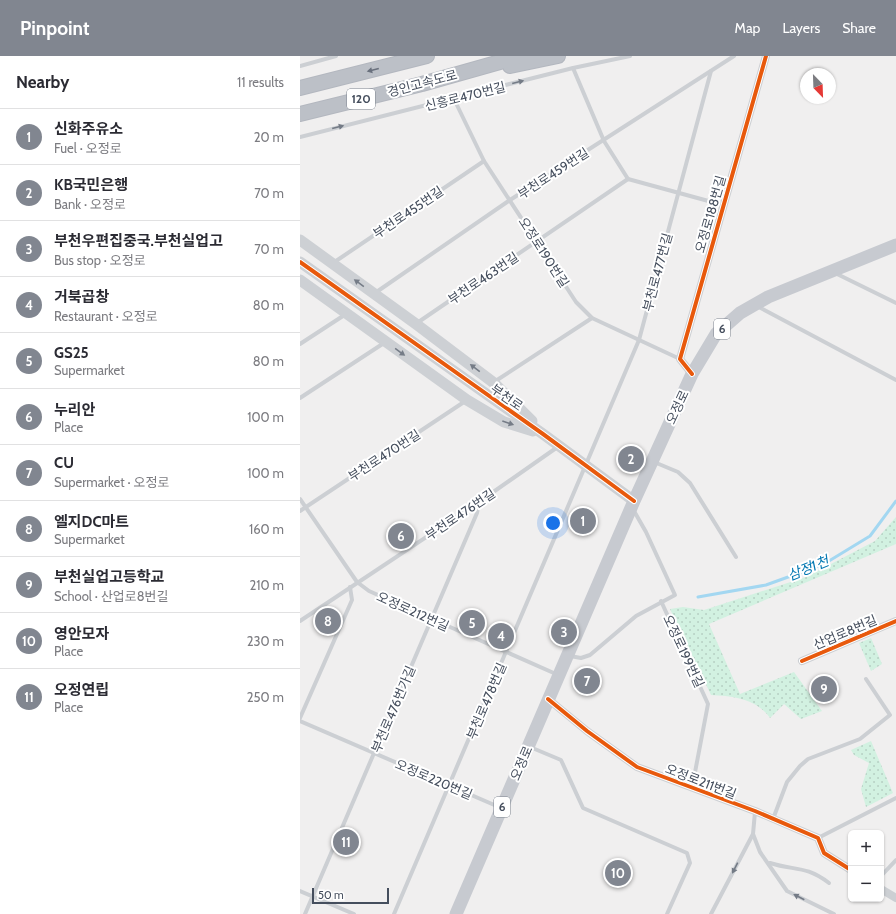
<!DOCTYPE html>
<meta charset="utf-8">
<style>
body{margin:0;font-family:Cabin,"Noto Sans KR",sans-serif;background:#f7f7f7;color:#2b2b33}
.controls{position:absolute;right:12px;bottom:12px;display:grid;overflow:hidden;border-radius:6px;box-shadow:0 1px 3px #0004}
.controls button{width:36px;height:36px;display:grid;place-items:center;padding:0;border:0;border-bottom:1px solid #e1e1e2;background:#fff;color:#2b2b33;font:20px sans-serif}
.compass{position:absolute;left:500px;top:12px;width:36px;height:36px;border-radius:50%;background:#fff;box-shadow:0 1px 3px #0004;rotate:157deg}
.scale{position:absolute;left:12px;bottom:10px;width:77px;box-sizing:border-box;padding-left:4px;border:2px solid #454e5d;border-top:0;font-size:11px;line-height:14px;white-space:nowrap;color:#454e5d;-webkit-text-stroke:3px #fff;paint-order:stroke}
.you{position:absolute;left:253px;top:467px;width:14px;height:14px;margin:-10px;border:3px solid #fff;border-radius:50%;background:#1a73e8;box-shadow:0 0 0 6px #1a73e833}
.badge{display:grid;place-items:center;width:26px;height:26px;border-radius:50%;background:#818690;color:#fff;font-size:13px;font-weight:700}
.pin{position:absolute;translate:-50% -50%;border:2px solid #fff;box-shadow:0 1px 4px #0006}
.list{margin:0;padding:0;list-style:none}
h2{display:flex;justify-content:space-between;align-items:center;height:52px;margin:0;padding:0 16px;font-size:17px}
h2 small{font-size:13px;font-weight:400;color:#7c7c81}
.list li{display:grid;grid-template-columns:26px 1fr auto;gap:12px;align-items:center;box-sizing:border-box;height:56px;padding:0 16px;border-top:1px solid #e1e1e2}
.list b{display:block;font-size:15px;white-space:nowrap}
.list p{margin:0;font-size:13px;white-space:nowrap;color:#7c7c81}
.list em{font-size:13px;font-style:normal;color:#7c7c81}
.map{position:relative;flex:none;width:596px;height:858px;overflow:hidden}
header{display:flex;align-items:center;gap:24px;box-sizing:border-box;height:56px;padding:0 20px;background:#818690;color:#fff}
header strong{font-size:19px}
nav{display:flex;gap:22px;margin-inline-start:auto;font-size:14px}
main{display:flex}
aside{flex:1;background:#fff}
.map>svg:first-child{display:block}
.grass{fill:url(#grass-dots)}
.lines{fill:none;stroke-linecap:round;stroke-linejoin:round}
.stream{stroke:#a3d7f1;stroke-width:3}
.highway-casing{stroke:#b3b7bf;stroke-width:16}
.lane{stroke:#cccfd3;stroke-width:4}
.street{stroke:#cccfd3;stroke-width:8}
.secondary{stroke:#cdd0d4;stroke-width:11}
.primary{stroke:#c7cad0;stroke-width:13}
.highway{stroke:#bcc0c7;stroke-width:14}
.cycleway-casing{stroke:#fff;stroke-width:6}
.cycleway{stroke:#e8590c;stroke-width:4}
.oneway{fill:#69707d}
.oneway2{fill:#747b86}
.oneway3{fill:#757c87}
.labels{text-anchor:middle;stroke-width:4;stroke-linejoin:round;paint-order:stroke}
.shield{fill:#fff;stroke:#7d838e;stroke-width:1}
.shield-label{font-size:12px;font-weight:bold;fill:#454e5d}
.street-label{font-size:13px;fill:#454e5d;stroke:#fff}
.water-label{font-size:14px;font-style:italic;fill:#0277b2;stroke:#fff}
</style>
<header>
<strong>Pinpoint</strong>
<nav><a>Map</a><a>Layers</a><a>Share</a></nav>
</header>
<main>
<aside>
<h2>Nearby<small>11 results</small></h2>
<ul class="list">
<li><span class="badge">1</span><div><b>신화주유소</b><p>Fuel · 오정로</p></div><em>20 m</em></li>
<li><span class="badge">2</span><div><b>KB국민은행</b><p>Bank · 오정로</p></div><em>70 m</em></li>
<li><span class="badge">3</span><div><b>부천우편집중국.부천실업고</b><p>Bus stop · 오정로</p></div><em>70 m</em></li>
<li><span class="badge">4</span><div><b>거북곱창</b><p>Restaurant · 오정로</p></div><em>80 m</em></li>
<li><span class="badge">5</span><div><b>GS25</b><p>Supermarket</p></div><em>80 m</em></li>
<li><span class="badge">6</span><div><b>누리안</b><p>Place</p></div><em>100 m</em></li>
<li><span class="badge">7</span><div><b>CU</b><p>Supermarket · 오정로</p></div><em>100 m</em></li>
<li><span class="badge">8</span><div><b>엘지DC마트</b><p>Supermarket</p></div><em>160 m</em></li>
<li><span class="badge">9</span><div><b>부천실업고등학교</b><p>School · 산업로8번길</p></div><em>210 m</em></li>
<li><span class="badge">10</span><div><b>영안모자</b><p>Place</p></div><em>230 m</em></li>
<li><span class="badge">11</span><div><b>오정연립</b><p>Place</p></div><em>250 m</em></li>
</ul>
</aside>
<div class="map">
<svg width="596" height="858" viewBox="0 0 596 858">
<defs>
<pattern id="grass-dots" width="8" height="8" patternUnits="userSpaceOnUse"><rect width="8" height="8" fill="#d2f1e1"/><path d="M2 2h.1M6 6h.1" fill="none" stroke="#b6d0c3" stroke-width="1.8" stroke-linecap="round"/></pattern>
</defs>
<rect width="100%" height="100%" fill="#f0efef"/>
<g class="grass">
<path d="M 596,461 L 596,488 L 409,568 L 440,638 L 494,616 L 522,655 L 501,663 L 484,648 L 470,662 C 457,643 433,640 411,639 L 370,553 L 383,551 L 404,554 L 506,521 L 575,485 Z"/>
<path d="M 571,582 L 582,608 L 571,615 L 559,587 Z"/>
<path d="M 571,685 L 593,737 L 566,751 L 561,733 L 569,707 L 554,699 L 551,694 Z"/>
</g>
<g class="lines">
<path class="stream" d="M 398,541 L 466,529 L 524,508 L 570,480 L 596,445"/>
<defs>
<g id="highway">
<path d="M 210,10 L 258,0"/>
<path d="M 0,32 L 127,0"/>
<path d="M 0,58 L 122,28 L 221,0"/>
</g>
</defs>
<use href="#highway" class="highway-casing"/>
<g class="lane">
<path d="M 0,10 L 36,0"/>
<path d="M 273,12 L 304,85 L 328,123"/>
<path d="M 154,43 L 184,105 L 276,246 L 292,262 L 380,303"/>
<path d="M 0,81 L 273,12 L 330,0"/>
<path d="M 33,207 L 184,105"/>
<path d="M 535,217 L 596,247"/>
<path d="M 75,237 L 210,144 L 434,0"/>
<path d="M 457,250 L 596,324"/>
<path d="M 117,267 L 328,123 L 423,149"/>
<path d="M 0,288 L 46,258"/>
<path d="M 194,326 L 292,262"/>
<path d="M 0,342 L 84,287"/>
<path d="M 354,406 L 378,416 L 390,427 L 436,501"/>
<path d="M 0,443 L 57,526 L 69,535 L 256,618"/>
<path d="M 0,455 L 167,344"/>
<path d="M 361,545 L 408,648 L 392,732"/>
<path d="M 0,565 L 179,446 L 259,390"/>
<path d="M 270,600 L 281,602 L 290,599 L 336,560 L 375,539 L 346,476 L 334,455"/>
<path d="M 0,662 L 52,544 L 50,531"/>
<path d="M 0,665 L 199,751"/>
<path d="M 230,691 L 261,704 L 283,752 L 387,797 L 390,807 L 367,858"/>
<path d="M 473,763 L 487,726 L 500,710 L 508,703 L 560,683 L 590,659 L 566,623"/>
<path d="M 453,778 L 460,796 L 487,835 L 534,858"/>
<path d="M 518,782 L 596,742"/>
<path d="M 470,807 C 495,815 505,809 529,827"/>
<path d="M 581,820 L 596,804"/>
<path d="M 0,835 L 54,858"/>
<path d="M 5,858 L 177,457 L 179,446"/>
<path d="M 94,858 L 339,284 L 411,15"/>
<path d="M 411,858 L 453,778 L 455,756"/>
</g>
<g class="street">
<path d="M 392,318 L 380,303 L 466,0"/>
<path d="M 502,605 L 596,565"/>
<path d="M 248,643 L 287,675 L 337,711 L 455,755 L 518,782 L 524,797 L 551,814"/>
<path d="M 581,833 L 596,842"/>
</g>
<g class="secondary">
<path d="M 0,184 L 116,268 L 194,327 L 232,365"/>
<path d="M 0,206 L 243,378 L 334,445"/>
<path d="M 0,224 L 167,344 L 204,366 L 233,375"/>
</g>
<path class="primary" d="M 156,858 L 334,445 L 392,318 L 416,278 L 440,257 L 468,241 L 596,189"/>
<use href="#highway" class="highway"/>
<defs>
<g id="cycleway">
<path d="M 0,206 L 243,378 L 334,445"/>
<path d="M 392,318 L 380,303 L 466,0"/>
<path d="M 502,605 L 596,565"/>
<path d="M 248,643 L 287,675 L 337,711 L 455,755 L 518,782 L 524,797 L 551,814"/>
</g>
</defs>
<use href="#cycleway" class="cycleway-casing"/>
<use href="#cycleway" class="cycleway"/>
</g>
<defs><path id="oneway-solid" d="M-6-.8H1V-3.2L6.5 0L1 3.2V.8H-6Z"/></defs>
<use class="oneway" href="#oneway-solid" transform="translate(73 14) rotate(166)"/>
<g class="oneway2">
<use href="#oneway-solid" transform="translate(218 26) rotate(-14)"/>
<use href="#oneway-solid" transform="translate(38 71) rotate(-14)"/>
<use href="#oneway-solid" transform="translate(435 812) rotate(117)"/>
<use href="#oneway-solid" transform="translate(499 841) rotate(-153)"/>
</g>
<g class="oneway3">
<use href="#oneway-solid" transform="translate(59 227) rotate(-144)"/>
<use href="#oneway-solid" transform="translate(100 296) rotate(36)"/>
<use href="#oneway-solid" transform="translate(175 312) rotate(-143)"/>
<use href="#oneway-solid" transform="translate(208 367) rotate(19)"/>
</g>
<g class="labels">
<g class="shield">
<rect x="47" y="33" width="28" height="20" rx="3"/>
<rect x="414" y="263" width="16" height="20" rx="3"/>
<rect x="194" y="741" width="16" height="20" rx="3"/>
</g>
<g class="shield-label">
<text x="61" y="47">120</text>
<text x="422" y="277">6</text>
<text x="202" y="755">6</text>
</g>
<g class="street-label">
<text transform="translate(122 27) rotate(-15)" y="5">경인고속도로</text>
<text transform="translate(165 40) rotate(-14)" y="5">신흥로470번길</text>
<text transform="translate(253 117) rotate(-33)" y="5">부천로459번길</text>
<text transform="translate(108 156) rotate(-34)" y="5">부천로455번길</text>
<text transform="translate(410 158) rotate(-74)" y="5">오정로188번길</text>
<text transform="translate(244 196) rotate(57)" y="5">오정로190번길</text>
<text transform="translate(357 216) rotate(-75)" y="5">부천로477번길</text>
<text transform="translate(183 222) rotate(-34)" y="5">부천로463번길</text>
<text transform="translate(207 341) rotate(35)" y="5">부천로</text>
<text transform="translate(377 351) rotate(-65)" y="5">오정로</text>
<text transform="translate(84 399) rotate(-33)" y="5">부천로470번길</text>
<text transform="translate(160 458) rotate(-34)" y="5">부천로476번길</text>
<text transform="translate(113 555) rotate(24)" y="5">오정로212번길</text>
<text transform="translate(545 576) rotate(-23)" y="5">산업로8번길</text>
<text transform="translate(384 595) rotate(65)" y="5">오정로199번길</text>
<text transform="translate(186 645) rotate(-67)" y="5">부천로478번길</text>
<text transform="translate(93 653) rotate(-67)" y="5">부천로476번가길</text>
<text transform="translate(221 707) rotate(-67)" y="5">오정로</text>
<text transform="translate(134 723) rotate(23)" y="5">오정로220번길</text>
<text transform="translate(401 725) rotate(21)" y="5">오정로211번길</text>
</g>
<g class="water-label">
<text transform="translate(508 512) rotate(-22)" y="5">삼정1천</text>
</g>
</g>
</svg>
<div class="controls">
<button>+</button>
<button>−</button>
</div>
<svg class="compass" viewBox="-18 -18 36 36"><path d="M0-13l5 13h-10z" fill="#e53935"/><path d="M0 13l5-13h-10z" fill="#7c7c81"/></svg>
<div class="scale">50 m</div>
<div class="you"></div>
<div class="pin badge" style="left:283px;top:465px">1</div>
<div class="pin badge" style="left:331px;top:403px">2</div>
<div class="pin badge" style="left:264px;top:576px">3</div>
<div class="pin badge" style="left:201px;top:580px">4</div>
<div class="pin badge" style="left:172px;top:567px">5</div>
<div class="pin badge" style="left:101px;top:480px">6</div>
<div class="pin badge" style="left:287px;top:625px">7</div>
<div class="pin badge" style="left:28px;top:565px">8</div>
<div class="pin badge" style="left:524px;top:633px">9</div>
<div class="pin badge" style="left:318px;top:817px">10</div>
<div class="pin badge" style="left:46px;top:786px">11</div>
</div>
</main>
